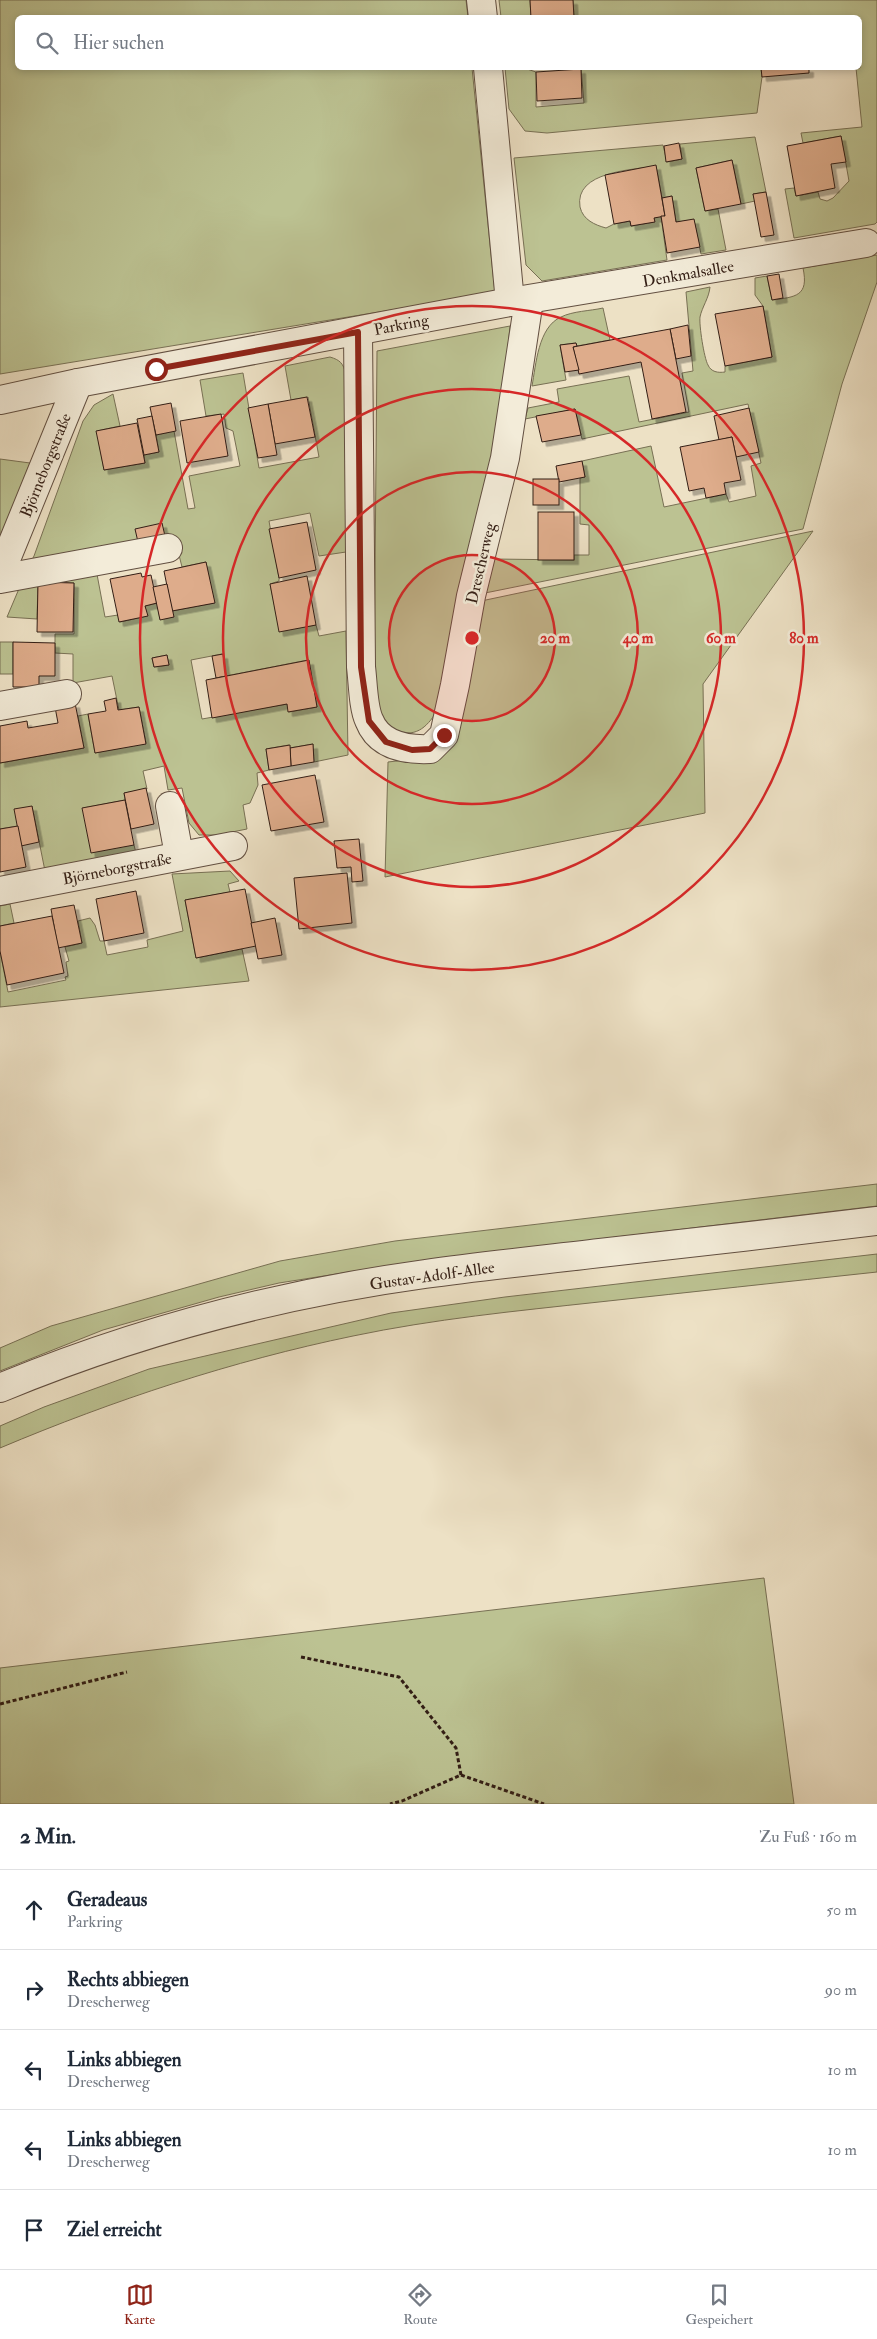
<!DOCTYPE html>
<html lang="de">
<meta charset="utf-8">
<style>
body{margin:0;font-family:"IM FELL Double Pica",serif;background:#f2f2f3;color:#1f2937}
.stop{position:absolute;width:15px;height:15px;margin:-11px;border:4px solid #8f2418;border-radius:50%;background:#fff}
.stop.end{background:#8f2418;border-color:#fff;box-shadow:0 1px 5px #0008}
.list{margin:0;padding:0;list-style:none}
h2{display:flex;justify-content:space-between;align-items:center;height:65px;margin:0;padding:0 20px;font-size:21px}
h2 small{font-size:16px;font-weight:400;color:#747a83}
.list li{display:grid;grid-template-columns:32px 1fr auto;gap:15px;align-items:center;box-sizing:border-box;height:80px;padding:0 20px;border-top:1px solid #e0e1e3}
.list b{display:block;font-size:19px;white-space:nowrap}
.list p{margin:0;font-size:16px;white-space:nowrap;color:#747a83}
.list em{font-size:16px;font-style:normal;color:#747a83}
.icon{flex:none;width:28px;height:28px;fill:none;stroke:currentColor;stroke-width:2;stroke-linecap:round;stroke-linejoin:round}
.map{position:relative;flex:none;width:877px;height:1804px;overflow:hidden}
.search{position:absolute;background:#fff;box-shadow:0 2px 8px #0003;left:15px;right:15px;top:15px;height:55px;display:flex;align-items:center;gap:12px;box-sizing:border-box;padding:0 18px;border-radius:8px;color:#747a83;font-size:19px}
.sheet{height:465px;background:#fff}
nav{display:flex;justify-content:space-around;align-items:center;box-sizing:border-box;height:70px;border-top:1px solid #e0e1e3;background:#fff;font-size:14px;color:#747a83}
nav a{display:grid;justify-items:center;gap:2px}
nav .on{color:#8f2418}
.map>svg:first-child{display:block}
.green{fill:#bcc292;stroke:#787054;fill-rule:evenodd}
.building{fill:#deac8b;stroke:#331e15;filter:url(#shadow)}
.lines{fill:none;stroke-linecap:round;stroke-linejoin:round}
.minor-casing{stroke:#624f41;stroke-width:30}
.path{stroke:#331e15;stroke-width:3;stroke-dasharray:4 2.5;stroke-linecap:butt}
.minor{stroke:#f3ecd9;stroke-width:28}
.route{stroke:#8f2418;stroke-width:6}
.ring{fill:none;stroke:#d62828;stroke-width:2.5}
.labels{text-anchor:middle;stroke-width:5;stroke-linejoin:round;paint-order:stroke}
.street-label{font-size:16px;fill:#331e15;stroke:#f3ecd9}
.centre{fill:#d62828;stroke:#f3ecd9;stroke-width:2.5}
.ring-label{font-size:15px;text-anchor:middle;font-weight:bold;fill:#d62828;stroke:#f3ecd9;stroke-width:5;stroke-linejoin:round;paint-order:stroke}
</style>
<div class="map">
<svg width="877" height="1804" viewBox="0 0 877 1804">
<defs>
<filter id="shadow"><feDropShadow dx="4.5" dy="4.5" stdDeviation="0" flood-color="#0004"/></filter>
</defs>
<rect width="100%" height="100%" fill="#ede1c5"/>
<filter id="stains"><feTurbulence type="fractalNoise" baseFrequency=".004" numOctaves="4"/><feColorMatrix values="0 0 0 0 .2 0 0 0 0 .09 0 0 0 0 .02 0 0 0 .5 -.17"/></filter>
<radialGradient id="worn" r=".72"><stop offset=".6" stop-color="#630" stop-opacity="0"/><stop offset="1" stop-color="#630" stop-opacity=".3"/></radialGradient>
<g class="green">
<path d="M 0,0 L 466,0 L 468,17 L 18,18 L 18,68 L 472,68 L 495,293 L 0,374 Z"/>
<path d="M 499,0 L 530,0 L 531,17 L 501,17 Z"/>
<path d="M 573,0 L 877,0 L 877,222 L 875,224 L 794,238 L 785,189 L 794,188 L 796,196 L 818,192 L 820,199 L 827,201 L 833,198 L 849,181 L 841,136 L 803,143 L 801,133 L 862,127 L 856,68 L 860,68 L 860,18 L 574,17 Z"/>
<path d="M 505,68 L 524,68 L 536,72 L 536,107 L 584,103 L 581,68 L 761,68 L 762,77 L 757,113 L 547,133 L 525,131 L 509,109 Z"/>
<path d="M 755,137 L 766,192 L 753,194 L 755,201 L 741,204 L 732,160 L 696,168 L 705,211 L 718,209 L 726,250 L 701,254 L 694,220 L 676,222 L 672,196 L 662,198 L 656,166 C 633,170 574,171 580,207 C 583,220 595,225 606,228 L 614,224 L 630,221 L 631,226 L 654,222 L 654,218 L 661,216 L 667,260 L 542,281 L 526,265 L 514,158 L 663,145 L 667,162 L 682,159 L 680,144 Z"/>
<path d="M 877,255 L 877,282 L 842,384 L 803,529 L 485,593 L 493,559 L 574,560 L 574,555 L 589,555 L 589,525 L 580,524 L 580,478 L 585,477 L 582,461 L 651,446 L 664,507 L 726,494 L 729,502 L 756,496 L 751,466 L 761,463 L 748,404 L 582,439 L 575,409 L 525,419 L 528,408 L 559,402 L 557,389 L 629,376 L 639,422 L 689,412 L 682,373 L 693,371 L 686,292 L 710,287 C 709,298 702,307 700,317 C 699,325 704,358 708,365 C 711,372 718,373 725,372 L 725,366 L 772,357 L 763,306 L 755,295 L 755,278 L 767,276 L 772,300 C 796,297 809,296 803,268 Z"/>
<path d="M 603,308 L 610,340 L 577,346 L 576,343 L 560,345 L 566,380 L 532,386 C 536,365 538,327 561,317 C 573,311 590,311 603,308 Z"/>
<path d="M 510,326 L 500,430 L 438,709 C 429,725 417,738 398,731 C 393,730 388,728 385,723 C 379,715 377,700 374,690 L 377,351 Z"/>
<path d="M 330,357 C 340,360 343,363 346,374 L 346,552 L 319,556 L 310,513 L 269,521 L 279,578 L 279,581 L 270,584 L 280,631 L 316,625 L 319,636 L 346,631 L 348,755 L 314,762 L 313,744 L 290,748 L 289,745 L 266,749 L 269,770 L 257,773 L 258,785 L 250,803 L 243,805 L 247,829 L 217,835 L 199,835 L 189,823 L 182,788 L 168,790 L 164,766 L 143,771 L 147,789 L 124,793 L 125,800 L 83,808 L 134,845 L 136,853 L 45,871 L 32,806 L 18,826 L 0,829 L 0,763 L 84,748 L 78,716 L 88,714 L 95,753 L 146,743 L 139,707 L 119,710 L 112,676 L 73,683 L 73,654 L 55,653 L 55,634 L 74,634 L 74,583 L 38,582 L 37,619 L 7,617 L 21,584 L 96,569 L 105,617 L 118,615 L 120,622 L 147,616 L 145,606 L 157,603 L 160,619 L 173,617 L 172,611 L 214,603 L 206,562 L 182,567 L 175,539 L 26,571 L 34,556 L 83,421 L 94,405 L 113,394 L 120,426 L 97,431 L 104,470 L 145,463 L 144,455 L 159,452 L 156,435 L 174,431 L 188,509 L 195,508 L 189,476 L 240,466 L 233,431 L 226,428 L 224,414 L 206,416 L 200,380 L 243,373 L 259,468 L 319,457 L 308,397 L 291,400 L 285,366 ZM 222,654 L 226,676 L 308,660 L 317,707 L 289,712 L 287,704 L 202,719 L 191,660 ZM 167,655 L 169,665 L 154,667 L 152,658 Z"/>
<path d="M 0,459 L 30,463 L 0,540 Z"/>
<path d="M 813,531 L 703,684 L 705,813 L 385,877 L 388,762 L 422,758 L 481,601 Z"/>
<rect x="0" y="642" width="13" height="32"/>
<path d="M 230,871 L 239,881 L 228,884 L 230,892 L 185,900 L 196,958 L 242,949 L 249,981 L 0,1007 L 0,951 L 8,992 L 66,980 L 65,977 L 68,976 L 66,962 L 69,961 L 65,947 L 82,943 L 78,921 L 90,918 L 95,925 L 100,941 L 104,941 L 107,955 L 148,947 L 147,940 L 183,931 L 172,874 Z"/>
<path d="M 10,904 L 14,923 L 0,926 L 0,906 Z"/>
<path d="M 877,1184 L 877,1206 L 432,1259 L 279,1283 L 219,1297 L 103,1330 L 0,1371 L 0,1348 L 51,1326 L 280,1261 L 395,1241 Z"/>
<path d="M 877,1254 L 877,1272 C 784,1282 691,1292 599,1302 C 516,1311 434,1319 353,1336 C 232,1361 114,1400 0,1448 L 0,1426 L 44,1407 L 149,1369 L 391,1313 L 505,1297 Z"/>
<path d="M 764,1578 L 794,1804 L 0,1804 L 0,1668 Z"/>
</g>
<g class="building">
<path d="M 530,0 L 573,0 L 574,18 L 531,18 Z"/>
<path d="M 761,68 L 809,68 L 809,73 L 762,77 Z"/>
<path d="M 581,69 L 582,98 L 537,101 L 536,72 Z"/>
<path d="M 841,136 L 846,162 L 831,164 L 835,188 L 796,196 L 787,146 Z"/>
<path d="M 679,143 L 682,159 L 666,162 L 664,146 Z"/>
<path d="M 732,160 L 741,204 L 705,211 L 696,168 Z"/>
<path d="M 656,165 L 665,216 L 654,218 L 655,222 L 631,226 L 630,221 L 614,224 L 605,175 Z"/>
<path d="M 766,192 L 774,235 L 761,237 L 753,194 Z"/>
<path d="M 672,196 L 676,222 L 694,219 L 700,247 L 667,253 L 661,216 L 665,216 L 662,198 Z"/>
<path d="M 779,274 L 783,298 L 772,300 L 767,276 Z"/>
<path d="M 763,306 L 772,357 L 725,366 L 715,314 Z"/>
<path d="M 688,325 L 691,356 L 676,359 L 670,329 Z"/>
<path d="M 670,329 L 686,412 L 652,419 L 641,362 L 579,374 L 573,347 Z"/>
<path d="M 576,343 L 577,346 L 573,347 L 579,370 L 565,372 L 560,345 Z"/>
<path d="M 307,397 L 315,437 L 275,444 L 268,404 Z"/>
<path d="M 171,403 L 176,431 L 156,435 L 150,407 Z"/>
<path d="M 268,404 L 277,455 L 258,458 L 248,408 Z"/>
<path d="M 749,408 L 759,452 L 736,457 L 732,437 L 719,440 L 714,416 Z"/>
<path d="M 575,409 L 581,435 L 542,442 L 536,416 Z"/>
<path d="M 221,414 L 228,456 L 187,463 L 180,421 Z"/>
<path d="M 152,416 L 159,452 L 144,455 L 137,419 Z"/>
<path d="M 137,423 L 145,463 L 104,470 L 96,431 Z"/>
<path d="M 732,437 L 741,480 L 724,483 L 726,494 L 706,498 L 704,488 L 689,491 L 680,447 Z"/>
<path d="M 582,461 L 585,477 L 559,482 L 556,466 Z"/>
<rect x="533" y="479" width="26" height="26"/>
<rect x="538" y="512" width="36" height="48"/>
<path d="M 307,522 L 316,570 L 279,578 L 269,529 Z"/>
<path d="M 162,523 L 165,536 L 138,542 L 135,529 Z"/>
<path d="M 206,562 L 215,603 L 172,611 L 164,571 Z"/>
<path d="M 141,573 L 142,577 L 151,575 L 157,603 L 145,606 L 148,616 L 119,622 L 110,579 Z"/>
<path d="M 307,576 L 316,625 L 279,632 L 270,584 Z"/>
<path d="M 38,582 L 74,583 L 73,632 L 37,632 Z"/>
<path d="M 167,584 L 174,617 L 160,620 L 153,587 Z"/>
<path d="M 13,642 L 55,643 L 55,676 L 39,676 L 39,687 L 13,687 Z"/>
<path d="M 223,654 L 226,676 L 216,678 L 212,656 Z"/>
<path d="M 167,655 L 169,665 L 154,667 L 152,658 Z"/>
<path d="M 309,660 L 317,707 L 288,712 L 287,704 L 212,718 L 206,680 Z"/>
<path d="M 116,698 L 118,710 L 139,707 L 146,744 L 95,753 L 88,714 L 106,711 L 104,701 Z"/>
<path d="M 75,703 L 84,748 L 0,763 L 0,726 L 27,721 L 28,728 L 58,723 L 55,707 Z"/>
<path d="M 313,744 L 314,762 L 291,766 L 290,748 Z"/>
<path d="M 290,745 L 291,766 L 269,770 L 266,749 Z"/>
<path d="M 315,775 L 324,822 L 271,831 L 262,785 Z"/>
<path d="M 146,788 L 154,824 L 131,829 L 124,793 Z"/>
<path d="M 125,800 L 134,845 L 91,853 L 82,808 Z"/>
<path d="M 32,806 L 39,842 L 21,846 L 14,809 Z"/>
<path d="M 18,826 L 26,867 L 0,872 L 0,829 Z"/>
<path d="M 359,839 L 363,881 L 352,882 L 351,867 L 337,868 L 334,841 Z"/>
<path d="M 347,873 L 352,923 L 299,929 L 294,878 Z"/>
<path d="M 245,889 L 256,946 L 196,958 L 185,900 Z"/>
<path d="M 136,891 L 144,933 L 104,941 L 96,899 Z"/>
<path d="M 74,905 L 82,943 L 58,948 L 51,909 Z"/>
<path d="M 52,916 L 64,973 L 7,985 L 0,951 L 0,926 Z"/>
<path d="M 275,918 L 282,955 L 258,959 L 251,923 Z"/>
</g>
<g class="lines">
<defs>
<g id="minor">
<path d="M 481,0 L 483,18"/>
<path d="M 488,68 L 510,302"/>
<path d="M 358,332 L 361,667 C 363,682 363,707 369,720 C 379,746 407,750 430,749 L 444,735 L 455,685 L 471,596 L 505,458 L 529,300"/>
<path d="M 0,400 L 78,383 L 510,302 L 866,243"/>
<path d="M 0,574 L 78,383"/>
<path d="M 0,579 L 168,548"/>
<path d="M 0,706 L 67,694"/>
<path d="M 170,806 L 179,855"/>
<path d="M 0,891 L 233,846"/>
<path d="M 0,1388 C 135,1332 280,1294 425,1274 C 483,1266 541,1260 600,1253 C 692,1243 785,1232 877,1221"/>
</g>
</defs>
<use href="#minor" class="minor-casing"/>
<g class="path">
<path d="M 301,1657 L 399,1677 L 456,1748 L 461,1775 L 402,1801 L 390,1804"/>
<path d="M 0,1704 L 127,1672"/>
<path d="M 461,1775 L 544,1804"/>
</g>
<use href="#minor" class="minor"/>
</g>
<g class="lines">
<path class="route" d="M 156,369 L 358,332 L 361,667 L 369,721 L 386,742 L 412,750 L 430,749 L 444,735"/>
</g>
<circle cx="472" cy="638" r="83" fill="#d62828" fill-opacity=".12"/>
<g class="ring">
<circle cx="472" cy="638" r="83"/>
<circle cx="472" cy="638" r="166"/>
<circle cx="472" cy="638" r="249"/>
<circle cx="472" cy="638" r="332"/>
</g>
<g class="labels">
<g class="street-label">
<text transform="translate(688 273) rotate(-10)" y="6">Denkmalsallee</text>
<text transform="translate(401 324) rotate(-11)" y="6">Parkring</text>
<text transform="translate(45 465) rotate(-68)" y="6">Björneborgstraße</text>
<text transform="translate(480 563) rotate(-77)" y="6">Drescherweg</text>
<text transform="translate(117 868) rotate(-11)" y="6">Björneborgstraße</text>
<text transform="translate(432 1275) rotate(-8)" y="6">Gustav-Adolf-Allee</text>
</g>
</g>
<circle cx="472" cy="638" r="8" class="centre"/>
<g class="ring-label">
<text x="555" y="643">20 m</text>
<text x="638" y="643">40 m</text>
<text x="721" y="643">60 m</text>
<text x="804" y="643">80 m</text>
</g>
<rect width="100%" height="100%" filter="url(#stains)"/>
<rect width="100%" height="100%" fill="url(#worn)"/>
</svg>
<div class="stop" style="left:156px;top:369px"></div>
<div class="stop end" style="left:444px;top:735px"></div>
<div class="search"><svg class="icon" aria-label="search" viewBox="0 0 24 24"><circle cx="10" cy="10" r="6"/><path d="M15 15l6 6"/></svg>Hier suchen</div>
</div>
<section class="sheet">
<h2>2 Min.<small>Zu Fuß · 160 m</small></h2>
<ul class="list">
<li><svg class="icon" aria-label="ahead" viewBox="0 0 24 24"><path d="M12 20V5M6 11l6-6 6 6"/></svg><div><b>Geradeaus</b><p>Parkring</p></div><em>50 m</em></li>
<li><svg class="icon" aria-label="right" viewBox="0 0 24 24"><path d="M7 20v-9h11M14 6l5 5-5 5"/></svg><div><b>Rechts abbiegen</b><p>Drescherweg</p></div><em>90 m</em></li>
<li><svg class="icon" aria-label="left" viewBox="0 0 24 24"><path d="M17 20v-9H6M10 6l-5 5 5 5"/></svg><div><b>Links abbiegen</b><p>Drescherweg</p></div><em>10 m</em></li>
<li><svg class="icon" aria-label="left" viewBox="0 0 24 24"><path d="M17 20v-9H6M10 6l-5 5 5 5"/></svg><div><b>Links abbiegen</b><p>Drescherweg</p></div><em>10 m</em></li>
<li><svg class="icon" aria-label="arrive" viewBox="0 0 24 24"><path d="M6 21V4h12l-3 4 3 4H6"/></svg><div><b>Ziel erreicht</b></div></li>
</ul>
</section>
<nav>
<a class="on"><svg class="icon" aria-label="map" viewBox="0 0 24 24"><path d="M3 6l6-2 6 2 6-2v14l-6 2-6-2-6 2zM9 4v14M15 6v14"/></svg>Karte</a>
<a><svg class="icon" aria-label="directions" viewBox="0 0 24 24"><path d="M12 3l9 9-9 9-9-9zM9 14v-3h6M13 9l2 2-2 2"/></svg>Route</a>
<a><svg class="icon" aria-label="saved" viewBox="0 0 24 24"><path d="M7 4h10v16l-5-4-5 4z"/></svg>Gespeichert</a>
</nav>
